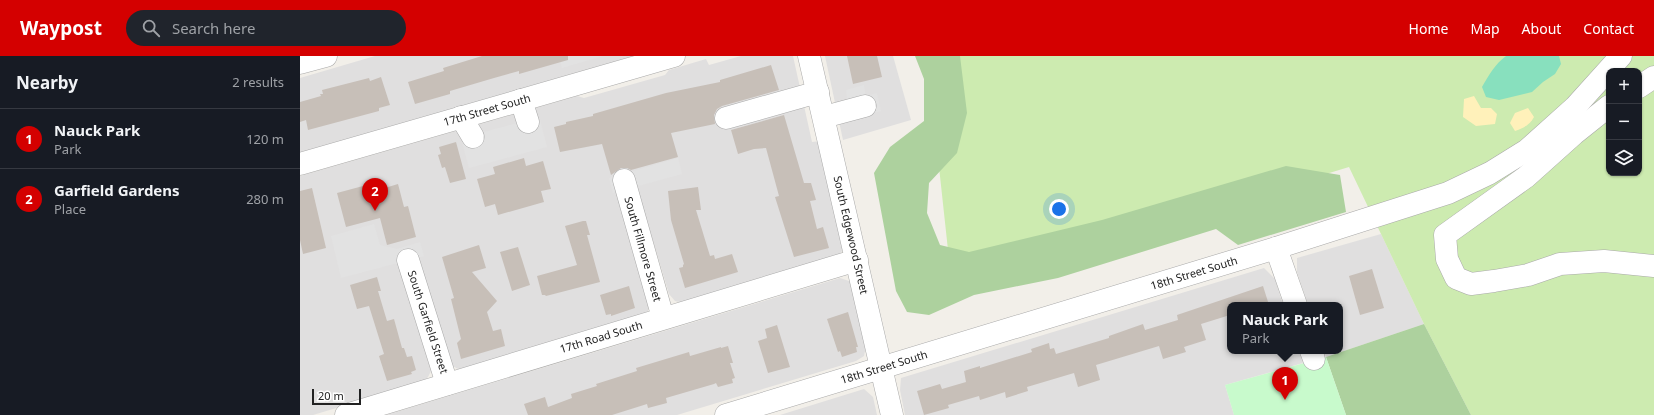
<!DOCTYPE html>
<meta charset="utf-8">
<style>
body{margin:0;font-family:"Noto Sans",sans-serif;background:#20242c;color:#f1f3f6}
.controls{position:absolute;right:12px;top:12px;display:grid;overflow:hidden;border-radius:8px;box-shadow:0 1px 3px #0004}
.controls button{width:36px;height:36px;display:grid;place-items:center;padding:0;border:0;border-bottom:1px solid #363941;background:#171b24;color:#f1f3f6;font:20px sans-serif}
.scale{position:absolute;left:12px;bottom:10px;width:49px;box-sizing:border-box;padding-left:4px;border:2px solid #222;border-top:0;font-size:11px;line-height:14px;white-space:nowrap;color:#222;-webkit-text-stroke:3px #fff;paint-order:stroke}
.you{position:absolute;left:759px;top:153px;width:14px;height:14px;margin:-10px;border:3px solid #fff;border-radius:50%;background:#1a73e8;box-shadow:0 0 0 6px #1a73e833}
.badge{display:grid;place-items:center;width:26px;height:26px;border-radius:50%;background:#d40000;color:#fff;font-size:13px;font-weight:700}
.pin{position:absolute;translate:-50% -33px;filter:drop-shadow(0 1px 2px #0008)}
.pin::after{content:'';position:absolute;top:21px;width:14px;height:12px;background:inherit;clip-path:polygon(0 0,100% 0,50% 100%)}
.popup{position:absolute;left:927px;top:246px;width:116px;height:52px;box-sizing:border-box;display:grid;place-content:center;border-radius:8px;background:#171b24;filter:drop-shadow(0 1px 3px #0005);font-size:13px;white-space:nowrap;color:#9ea1a6}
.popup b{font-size:15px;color:#f1f3f6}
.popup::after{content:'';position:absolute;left:50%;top:100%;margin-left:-8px;border:8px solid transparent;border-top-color:#171b24}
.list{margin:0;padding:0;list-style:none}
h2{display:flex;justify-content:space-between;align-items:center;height:52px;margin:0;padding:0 16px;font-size:17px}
h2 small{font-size:13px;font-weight:400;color:#9ea1a6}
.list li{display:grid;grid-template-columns:26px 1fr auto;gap:12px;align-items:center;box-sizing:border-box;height:60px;padding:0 16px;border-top:1px solid #363941}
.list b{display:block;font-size:15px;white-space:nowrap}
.list p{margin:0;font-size:13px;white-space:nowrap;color:#9ea1a6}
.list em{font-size:13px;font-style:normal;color:#9ea1a6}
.icon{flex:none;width:22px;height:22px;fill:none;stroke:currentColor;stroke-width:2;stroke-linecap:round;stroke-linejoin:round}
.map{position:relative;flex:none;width:1354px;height:359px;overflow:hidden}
header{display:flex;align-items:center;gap:24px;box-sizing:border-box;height:56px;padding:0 20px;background:#d40000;color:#fff}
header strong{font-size:19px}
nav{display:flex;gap:22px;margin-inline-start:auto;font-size:14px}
.search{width:280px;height:36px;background:#20242c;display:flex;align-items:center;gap:10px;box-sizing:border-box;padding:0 14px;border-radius:22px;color:#9ea1a6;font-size:15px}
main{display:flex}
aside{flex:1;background:#171b24}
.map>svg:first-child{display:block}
.residential{fill:#e0dfdf}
.grass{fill:#cdebb0;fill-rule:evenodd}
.forest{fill:#add19e}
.sand{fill:#fff1ba}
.park{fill:#c8facc}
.pitch{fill:#88e0be}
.parking{fill:#e2e2e2}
.building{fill:#c7bfb8}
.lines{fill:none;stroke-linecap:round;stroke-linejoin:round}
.minor-casing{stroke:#a9a9a9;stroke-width:23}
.minor{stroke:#fff;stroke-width:22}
.labels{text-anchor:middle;stroke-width:3;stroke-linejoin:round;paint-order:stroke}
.street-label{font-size:11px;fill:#222;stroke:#fff}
</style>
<header>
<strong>Waypost</strong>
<div class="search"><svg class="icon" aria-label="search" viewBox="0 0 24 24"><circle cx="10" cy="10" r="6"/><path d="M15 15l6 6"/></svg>Search here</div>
<nav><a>Home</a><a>Map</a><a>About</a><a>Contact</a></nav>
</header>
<main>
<aside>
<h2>Nearby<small>2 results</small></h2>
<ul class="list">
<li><span class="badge">1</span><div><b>Nauck Park</b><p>Park</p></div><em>120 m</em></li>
<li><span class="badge">2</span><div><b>Garfield Gardens</b><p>Place</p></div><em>280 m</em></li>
</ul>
</aside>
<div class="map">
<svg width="1354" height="359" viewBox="0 0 1354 359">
<rect width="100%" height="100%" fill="#f2efe9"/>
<g class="residential">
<path d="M 75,0 L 334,0 L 0,97 L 0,22 Z"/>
<path d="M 441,0 L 493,0 L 512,86 L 520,85 L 543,186 L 542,195 L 538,200 L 384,247 L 375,245 L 369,238 L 338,135 L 349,246 L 348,255 L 340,260 L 169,312 L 158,313 L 151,309 L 119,201 L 99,208 L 131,315 L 128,321 L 123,326 L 13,359 L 0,359 L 0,120 L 277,40 L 284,42 L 365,19 L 369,14 L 406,3 L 409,9 Z"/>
<path d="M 525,0 L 593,0 L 611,64 L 543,84 Z"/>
<path d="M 1081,178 L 1124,268 L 1026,301 L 1024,295 L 1040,295 L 1040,249 L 1008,249 L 997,216 L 997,202 Z"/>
<path d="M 964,212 L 975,223 L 983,249 L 930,249 L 930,295 L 999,295 L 1003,307 L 925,329 L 934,359 L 605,359 L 600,334 L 601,322 Z"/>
<path d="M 540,222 L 552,226 L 566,290 L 564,300 L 556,305 L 377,359 L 86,359 Z"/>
<path d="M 564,333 L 573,341 L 577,359 L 480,359 Z"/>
</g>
<path class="grass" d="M 627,0 L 1354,0 L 1354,359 L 1171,359 L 1124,268 L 1049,111 L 652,231 ZM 1309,15 L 1339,15 L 1339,117 L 1309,117 Z"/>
<g class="forest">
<path d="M 615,0 L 660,0 L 667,57 L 657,97 L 629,127 L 627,157 L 640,189 L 669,196 L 802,164 L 986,110 L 1040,119 L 1046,156 L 938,189 L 916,173 L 758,222 L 674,239 L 629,259 L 607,256 L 596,235 L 574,117 L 590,91 L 624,65 L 624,23 Z"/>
<path d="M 1124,268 L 1171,359 L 1046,359 L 1026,301 Z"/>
</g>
<g class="sand">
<path d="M 1174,40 L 1181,52 L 1191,52 L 1197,58 L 1195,68 L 1176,70 L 1163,61 L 1164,43 Z"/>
<path d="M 1228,52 L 1234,61 C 1230,69 1223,72 1215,75 L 1210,67 L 1215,57 Z"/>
</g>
<path class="park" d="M 1026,301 L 1046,359 L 934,359 L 925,329 Z"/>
<path class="pitch" d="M 1206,0 L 1259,0 L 1261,8 L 1255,18 L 1243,26 L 1232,36 L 1199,44 L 1186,41 L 1182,31 C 1189,19 1195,8 1206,0 Z"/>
<g class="parking">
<path d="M 259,0 L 303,0 L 262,12 Z"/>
<path d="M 564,29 L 566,40 L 577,37 L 581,55 L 550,65 L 546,34 Z"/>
<path d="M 240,64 L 247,91 L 169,112 L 162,86 L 184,76 L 217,67 Z"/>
<path d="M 378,102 L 382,118 L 313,137 L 309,122 Z"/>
<path d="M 74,168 L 80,189 L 97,193 L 120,186 L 124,200 L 41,222 L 31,180 Z"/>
</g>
<g class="building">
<path d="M 182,0 L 268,0 L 268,4 L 219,18 L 219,15 L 194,22 L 150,35 L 150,38 L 115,48 L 108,26 L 144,15 L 143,12 Z"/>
<path d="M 547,0 L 577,0 L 582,21 L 553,28 Z"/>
<path d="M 471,9 L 479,34 L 422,50 L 417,53 L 414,59 L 415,68 L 371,77 L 378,101 L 331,114 L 327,112 L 321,112 L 311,119 L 302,88 L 260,96 L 254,71 L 266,68 L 266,66 L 293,60 L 293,58 L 366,37 L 420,26 L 420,24 Z"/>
<path d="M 81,21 L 90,49 L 79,52 L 79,55 L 8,74 L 6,64 L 0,66 L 0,46 L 21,40 L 20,38 L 23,38 L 22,34 L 69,22 L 70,25 Z"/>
<path d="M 484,59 L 504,127 L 511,127 L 516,144 L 510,145 L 517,173 L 523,171 L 529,192 L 494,201 L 475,141 L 479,140 L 466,92 L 454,93 L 438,98 L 431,74 Z"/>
<path d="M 156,86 L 166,123 L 150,127 L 145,111 L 142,112 L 138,99 L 141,98 L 139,91 Z"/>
<path d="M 224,102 L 226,110 L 243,105 L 251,133 L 241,135 L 244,146 L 198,159 L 195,148 L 185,151 L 177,123 L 195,118 L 193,111 Z"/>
<path d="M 98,128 L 104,151 L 108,150 L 116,181 L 87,189 L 80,162 L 46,171 L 37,137 L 63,130 L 65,138 Z"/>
<path d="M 398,131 L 401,154 L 396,154 L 410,200 L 414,199 L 415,203 L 432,198 L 438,216 L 385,232 L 379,212 L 383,211 L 383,209 L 384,208 L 371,164 L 368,135 Z"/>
<path d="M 12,132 L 26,192 L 3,198 L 0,184 L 0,135 Z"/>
<path d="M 283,165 L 286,165 L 290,179 L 287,179 L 300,226 L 246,240 L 245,239 L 242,239 L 237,220 L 277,209 L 265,170 Z"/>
<path d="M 179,189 L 186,212 L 172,216 L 197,245 L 187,256 L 193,275 L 201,273 L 205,290 L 161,303 L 157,287 L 161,283 L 151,243 L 154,242 L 142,201 Z"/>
<path d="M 218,191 L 230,229 L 212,235 L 200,196 Z"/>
<path d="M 1072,213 L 1084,252 L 1060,259 L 1049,220 Z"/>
<path d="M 77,221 L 81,235 L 78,235 L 87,265 L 94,263 L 102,292 L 104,292 L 107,301 L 112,300 L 116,314 L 111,316 L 112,318 L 87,325 L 79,300 L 84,298 L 69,250 L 57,253 L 50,229 Z"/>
<path d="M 329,230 L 335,252 L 311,260 L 311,258 L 306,259 L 300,239 Z"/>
<path d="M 963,230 L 969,249 L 930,249 L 930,259 L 901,268 L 906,284 L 884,291 L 886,296 L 863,303 L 859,290 L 796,309 L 800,324 L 778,331 L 774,317 L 727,331 L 728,335 L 706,342 L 705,336 L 680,344 L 679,340 L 648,349 L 649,352 L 624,359 L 617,335 L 640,328 L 642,333 L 666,326 L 664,315 L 680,310 L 680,312 L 732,296 L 731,293 L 749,287 L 750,293 L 754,292 L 756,298 L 809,282 L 809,280 L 843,268 L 845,274 L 878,264 L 877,259 Z"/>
<path d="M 548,256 L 558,291 L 556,291 L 557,296 L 542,301 L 540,295 L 538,296 L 527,263 Z"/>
<path d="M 477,269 L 490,311 L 468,317 L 458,285 L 467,282 L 465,273 Z"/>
<path d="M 428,290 L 433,307 L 430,307 L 435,322 L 432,323 L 433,327 L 418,331 L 416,327 L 414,328 L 366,342 L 367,347 L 348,352 L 347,348 L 312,359 L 228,359 L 224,348 L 245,341 L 248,351 L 272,342 L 271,338 L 297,330 L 296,328 L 337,315 L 336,312 L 389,296 L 390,300 L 421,291 L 421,292 Z"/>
</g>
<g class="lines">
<defs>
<g id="minor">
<path d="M 509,0 L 592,359"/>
<path d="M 0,7 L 26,0"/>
<path d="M 1339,31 L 1354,21"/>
<path d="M 221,44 L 228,66"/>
<path d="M 1309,50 L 1274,78 L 1226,121 L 1145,179 L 1147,203 L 1156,222 L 1171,228 L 1194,225 L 1228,219 L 1260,208 L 1304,205 L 1354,210"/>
<path d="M 161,61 L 173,81"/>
<path d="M 524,61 L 565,50"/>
<path d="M 426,62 L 518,36"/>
<path d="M 0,108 L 374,0"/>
<path d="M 324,124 L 363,262"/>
<path d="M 976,192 L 996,249"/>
<path d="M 108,204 L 147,328"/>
<path d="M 1011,295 L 1014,303"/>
<path d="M 46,359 L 557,204"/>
<path d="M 426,359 L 976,192 L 1148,137 L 1190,117 L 1227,94 L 1275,51 L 1321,0"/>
</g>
</defs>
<use href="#minor" class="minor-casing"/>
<use href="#minor" class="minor"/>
</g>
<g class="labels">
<g class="street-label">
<text transform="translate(187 54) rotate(-16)" y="4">17th Street South</text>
<text transform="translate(551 179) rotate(77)" y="4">South Edgewood Street</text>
<text transform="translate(343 193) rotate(74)" y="4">South Fillmore Street</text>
<text transform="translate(894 217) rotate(-17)" y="4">18th Street South</text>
<text transform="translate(128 266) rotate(72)" y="4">South Garfield Street</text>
<text transform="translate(301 281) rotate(-17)" y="4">17th Road South</text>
<text transform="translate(584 311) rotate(-17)" y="4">18th Street South</text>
</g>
</g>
</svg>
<div class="controls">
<button>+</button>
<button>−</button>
<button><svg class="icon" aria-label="layers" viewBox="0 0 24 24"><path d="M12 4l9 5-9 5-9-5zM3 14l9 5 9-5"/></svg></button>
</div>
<div class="scale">20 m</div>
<div class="you"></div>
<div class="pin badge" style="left:985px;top:344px">1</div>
<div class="popup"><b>Nauck Park</b>Park</div>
<div class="pin badge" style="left:75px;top:155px">2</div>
</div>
</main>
